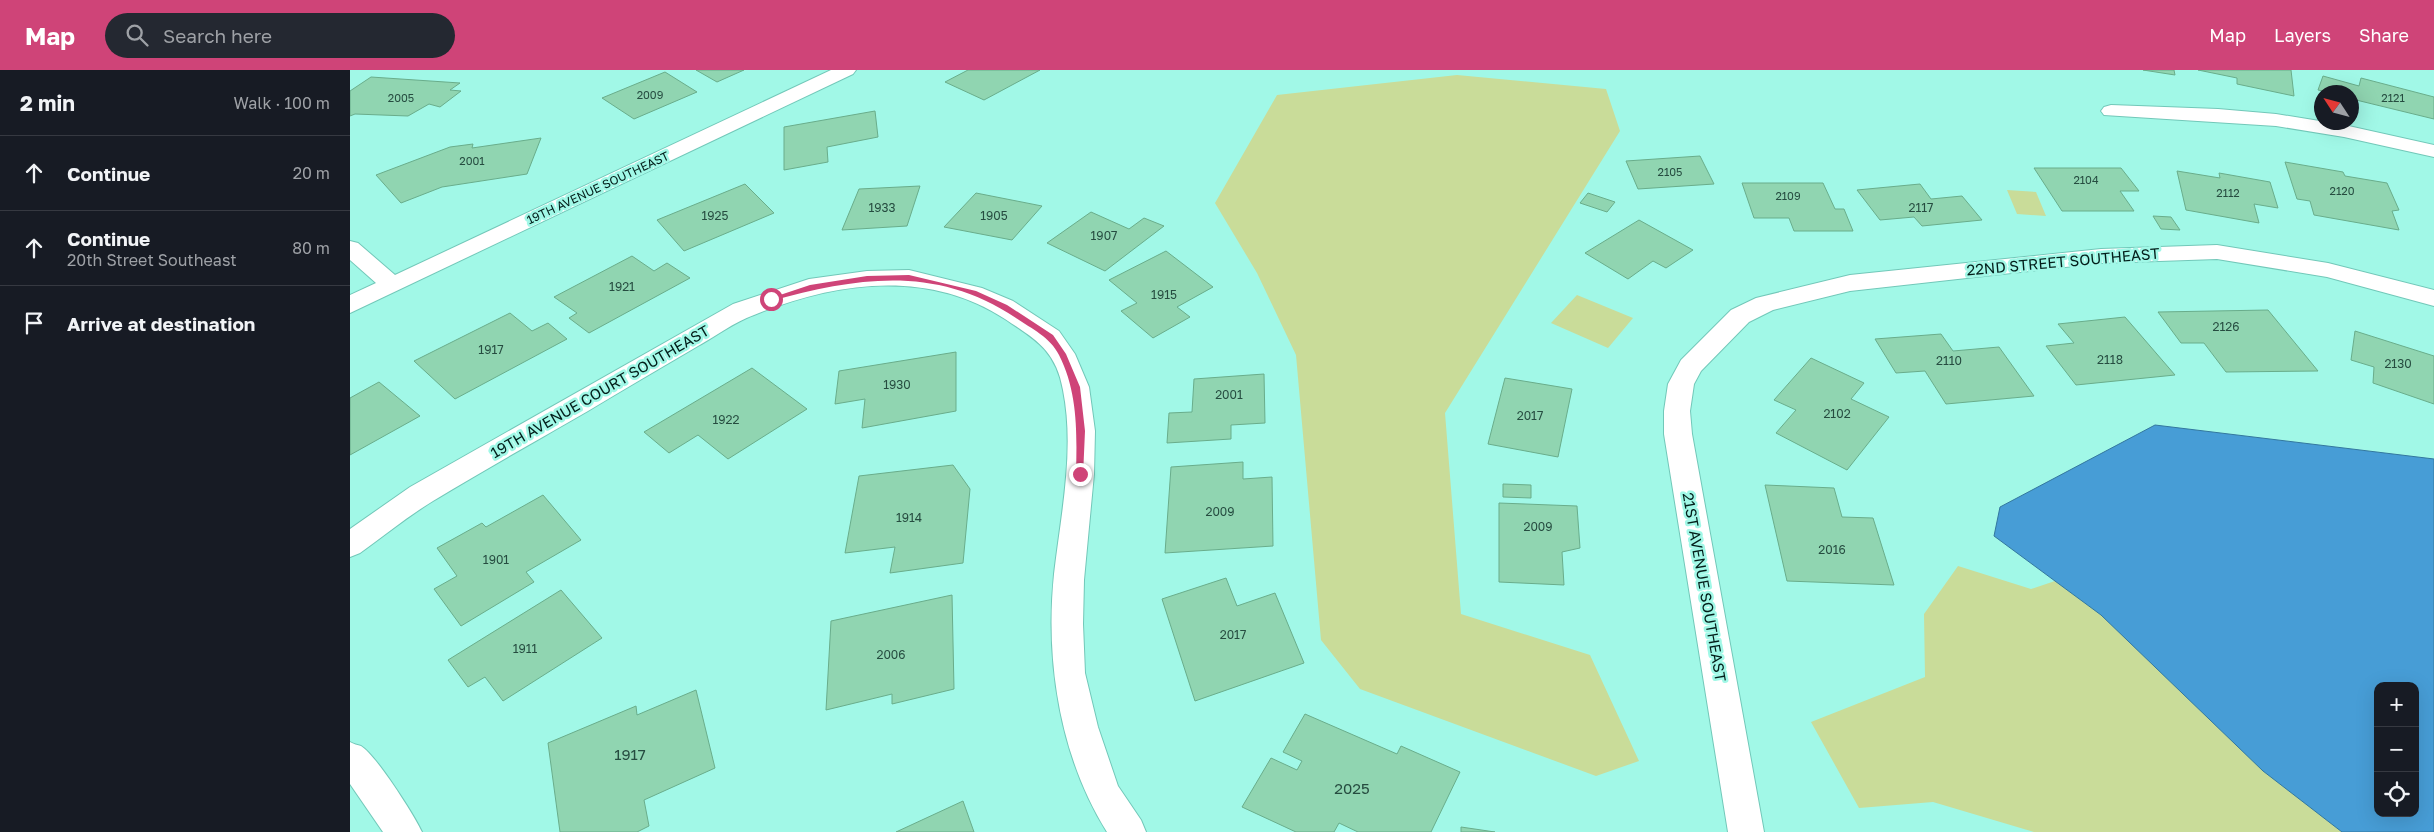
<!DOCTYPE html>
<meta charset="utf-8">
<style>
body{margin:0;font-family:"Golos Text",sans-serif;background:#242831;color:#f1f3f6}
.controls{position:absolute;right:15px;bottom:15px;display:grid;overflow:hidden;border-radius:10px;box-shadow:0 5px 20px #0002}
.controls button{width:45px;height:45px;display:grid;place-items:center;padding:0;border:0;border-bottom:1px solid #363941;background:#171b24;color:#f1f3f6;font:25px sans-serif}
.compass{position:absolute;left:1964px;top:15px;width:45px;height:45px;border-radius:50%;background:#171b24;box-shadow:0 5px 20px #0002;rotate:306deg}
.stop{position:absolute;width:15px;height:15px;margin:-11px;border:4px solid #cf4478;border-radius:50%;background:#fff}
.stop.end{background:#cf4478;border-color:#fff;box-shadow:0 1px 5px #0008}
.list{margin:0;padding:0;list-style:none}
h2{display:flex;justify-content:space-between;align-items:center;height:65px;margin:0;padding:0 20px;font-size:21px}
h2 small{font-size:16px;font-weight:400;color:#9ea1a6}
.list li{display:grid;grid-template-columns:32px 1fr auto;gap:15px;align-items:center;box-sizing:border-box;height:75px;padding:0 20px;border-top:1px solid #363941}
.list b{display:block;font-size:19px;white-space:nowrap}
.list p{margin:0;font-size:16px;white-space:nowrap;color:#9ea1a6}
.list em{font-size:16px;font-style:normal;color:#9ea1a6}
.icon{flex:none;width:28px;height:28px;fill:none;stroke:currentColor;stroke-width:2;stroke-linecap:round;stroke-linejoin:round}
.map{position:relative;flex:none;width:2084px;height:762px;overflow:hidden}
header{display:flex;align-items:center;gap:30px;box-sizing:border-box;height:70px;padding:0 25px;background:#cf4478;color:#fff}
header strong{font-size:24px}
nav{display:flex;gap:28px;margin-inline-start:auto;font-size:18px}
.search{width:350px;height:45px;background:#242831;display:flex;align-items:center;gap:12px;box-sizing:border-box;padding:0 18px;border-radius:28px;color:#9ea1a6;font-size:19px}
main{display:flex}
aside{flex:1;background:#171b24}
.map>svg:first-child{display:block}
.green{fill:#c9dc99}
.water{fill:#479dd6;stroke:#33779e;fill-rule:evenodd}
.building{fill:#90d5b1;stroke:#69ad8b}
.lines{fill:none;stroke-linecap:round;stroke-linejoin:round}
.minor-casing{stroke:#72c8b9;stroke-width:2}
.minor{fill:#fff;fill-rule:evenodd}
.route{fill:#cf4478}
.labels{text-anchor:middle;stroke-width:5;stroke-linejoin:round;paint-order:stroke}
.far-number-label{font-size:11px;fill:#264c40}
.far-street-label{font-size:12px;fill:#031e1a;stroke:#a1f8e7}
.number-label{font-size:12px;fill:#264c40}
.street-label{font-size:15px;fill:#031e1a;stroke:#a1f8e7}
.near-number-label{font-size:15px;fill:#264c40}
</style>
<header>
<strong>Map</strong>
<div class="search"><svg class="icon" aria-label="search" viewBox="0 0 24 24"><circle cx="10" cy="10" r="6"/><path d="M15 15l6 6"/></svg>Search here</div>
<nav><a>Map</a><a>Layers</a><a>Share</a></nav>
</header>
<main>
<aside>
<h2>2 min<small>Walk · 100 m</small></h2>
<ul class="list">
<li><svg class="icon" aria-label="ahead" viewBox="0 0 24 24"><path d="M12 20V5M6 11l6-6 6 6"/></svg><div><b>Continue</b></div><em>20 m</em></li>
<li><svg class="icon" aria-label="ahead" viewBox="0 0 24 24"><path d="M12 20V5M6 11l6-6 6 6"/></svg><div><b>Continue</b><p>20th Street Southeast</p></div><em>80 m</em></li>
<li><svg class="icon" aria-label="arrive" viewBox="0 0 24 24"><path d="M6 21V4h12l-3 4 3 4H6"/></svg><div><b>Arrive at destination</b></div></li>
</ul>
</aside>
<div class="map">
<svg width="2084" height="762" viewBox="0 0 2084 762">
<rect width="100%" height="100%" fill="#a1f8e7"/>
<g class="green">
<path d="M 1107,5 L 1256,19 L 1270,61 L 1095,343 L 1111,544 L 1240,585 L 1289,691 L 1246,706 L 1010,619 L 971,570 L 946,285 L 907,203 L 865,133 L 927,25 Z"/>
<path d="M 1657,120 L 1686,122 L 1696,146 L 1667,144 Z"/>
<path d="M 1227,225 L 1283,248 L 1258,278 L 1201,253 Z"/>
<path d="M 1608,496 L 1681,519 L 1705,511 L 1751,545 L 1913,701 L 1992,762 L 1684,762 L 1583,732 L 1509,738 L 1461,652 L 1575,607 L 1574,544 Z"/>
</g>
<path class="water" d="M 1805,355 L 2084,389 L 2084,762 L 1992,762 L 1913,701 L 1751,545 L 1644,466 L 1650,437 ZM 2028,616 L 2065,616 L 2065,743 L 2028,743 Z"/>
<g class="building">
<path d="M 346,0 L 394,0 L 367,12 Z"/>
<path d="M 618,0 L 690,0 L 634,30 L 595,12 Z"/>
<path d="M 1793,0 L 1824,0 L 1825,5 Z"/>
<path d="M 1848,0 L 1941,0 L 1944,26 L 1887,14 L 1887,8 Z"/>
<path d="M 315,2 L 347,22 L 284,49 L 252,28 Z"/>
<path d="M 1973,6 L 2009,16 L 2011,8 L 2084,27 L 2084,49 L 2002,29 L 2002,22 L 1978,22 L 1968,20 Z"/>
<path d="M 21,7 L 110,13 L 100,20 L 111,21 L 90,37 L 79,34 L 58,46 L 5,44 L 0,46 L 0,21 Z"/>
<path d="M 525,41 L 528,67 L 477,77 L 478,92 L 434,100 L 434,57 Z"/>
<path d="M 191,68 L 177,104 L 92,117 L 51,133 L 26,105 L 100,77 L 123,74 L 122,78 Z"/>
<path d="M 1350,86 L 1364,114 L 1288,119 L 1276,91 Z"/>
<path d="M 1935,92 L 1993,102 L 1995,106 L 2037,113 L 2049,140 L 2042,141 L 2049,160 L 1964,145 L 1960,131 L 1947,129 Z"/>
<path d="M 1684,98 L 1771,98 L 1789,121 L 1770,121 L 1784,141 L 1712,141 Z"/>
<path d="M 1827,101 L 1870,108 L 1869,103 L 1920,112 L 1928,138 L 1904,134 L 1909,153 L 1836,140 Z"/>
<path d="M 1392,113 L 1473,113 L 1485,139 L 1494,139 L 1503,161 L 1444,161 L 1439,148 L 1404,148 Z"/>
<path d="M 395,114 L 424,143 L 334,181 L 307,150 Z"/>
<path d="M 1570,114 L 1581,129 L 1612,126 L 1632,150 L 1572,156 L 1564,147 L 1530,150 L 1507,120 Z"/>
<path d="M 570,116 L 557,156 L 492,160 L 509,119 Z"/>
<path d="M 626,123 L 692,136 L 662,170 L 594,157 Z"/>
<path d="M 1238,123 L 1265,132 L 1257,142 L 1230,133 Z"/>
<path d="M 741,142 L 779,159 L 794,148 L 814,156 L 755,201 L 697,173 Z"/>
<path d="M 1803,146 L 1821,147 L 1830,160 L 1811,159 Z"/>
<path d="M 1289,150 L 1343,180 L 1316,198 L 1303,191 L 1278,209 L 1235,183 Z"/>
<path d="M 816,181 L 863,217 L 827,237 L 840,247 L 803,268 L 771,241 L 787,233 L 759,210 Z"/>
<path d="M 282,186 L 304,201 L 317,193 L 340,208 L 239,263 L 219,248 L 227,243 L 204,227 Z"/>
<path d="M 1918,240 L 1968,301 L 1876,302 L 1854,273 L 1831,273 L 1808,242 Z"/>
<path d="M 160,243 L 182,261 L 198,253 L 217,269 L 105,329 L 64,291 Z"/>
<path d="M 1775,247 L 1825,305 L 1726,315 L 1696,276 L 1724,273 L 1708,254 Z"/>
<path d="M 2005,261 L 2084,286 L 2084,334 L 2023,313 L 2024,297 L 2001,290 Z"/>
<path d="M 1591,264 L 1603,281 L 1649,277 L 1684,326 L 1596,334 L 1575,301 L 1546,303 L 1525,269 Z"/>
<path d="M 606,282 L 606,341 L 512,358 L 515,329 L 485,334 L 489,301 Z"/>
<path d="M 1461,288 L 1514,313 L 1501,329 L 1539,347 L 1497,400 L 1426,363 L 1446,340 L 1424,330 Z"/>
<path d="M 402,298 L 457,339 L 378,389 L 348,365 L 319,383 L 294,362 Z"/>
<path d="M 914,304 L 915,353 L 881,355 L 881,369 L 817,373 L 819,343 L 842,342 L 844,309 Z"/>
<path d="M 1155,308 L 1222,319 L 1208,387 L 1138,374 Z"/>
<path d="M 29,312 L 70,346 L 0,385 L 0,328 Z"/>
<path d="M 893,392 L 893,409 L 922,407 L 923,476 L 815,483 L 821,397 Z"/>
<path d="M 603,395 L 620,419 L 613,493 L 540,503 L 545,477 L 495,483 L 509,406 Z"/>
<path d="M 1153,414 L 1181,415 L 1181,428 L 1153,427 Z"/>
<path d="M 1415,415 L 1484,418 L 1492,447 L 1523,448 L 1544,515 L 1437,511 Z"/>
<path d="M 193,425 L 231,470 L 176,502 L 184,512 L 111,556 L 84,519 L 107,506 L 87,478 L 132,453 L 136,457 Z"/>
<path d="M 1149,433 L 1227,436 L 1230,478 L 1212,482 L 1214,515 L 1149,512 Z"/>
<path d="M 876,508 L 887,536 L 925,523 L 954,593 L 845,631 L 812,529 Z"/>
<path d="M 211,520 L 252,568 L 153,631 L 135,607 L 118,617 L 98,590 Z"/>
<path d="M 602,525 L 604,619 L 542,634 L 542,624 L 476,640 L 481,551 Z"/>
<path d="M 346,620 L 365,698 L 294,730 L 299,756 L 287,762 L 210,762 L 198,673 L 286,636 L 287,645 Z"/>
<path d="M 955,644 L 1047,684 L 1051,676 L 1110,702 L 1081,762 L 1008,762 L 989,753 L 984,762 L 946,762 L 892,737 L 921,688 L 947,700 L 952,691 L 933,682 Z"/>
<path d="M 613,731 L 624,762 L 546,762 Z"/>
<path d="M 1111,757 L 1145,762 L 1111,762 Z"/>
</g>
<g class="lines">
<defs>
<g id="minor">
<path d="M 481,0 L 506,0 L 503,4 L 0,243 L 0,225 L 26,213 L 0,190 L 0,171 L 8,173 L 45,205 Z"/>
<path d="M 1761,35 L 1868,39 L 1926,44 L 1994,55 L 2084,75 L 2084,87 L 1994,67 L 1926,56 L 1754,45 L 1751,41 L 1754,37 Z"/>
<path d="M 1867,175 L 1978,193 L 2084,220 L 2084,236 L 1977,207 L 1867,189 L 1751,193 L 1500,221 L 1423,240 L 1399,252 L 1351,301 L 1344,314 L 1340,341 L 1342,364 L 1414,762 L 1378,762 L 1314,364 L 1314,341 L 1318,314 L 1331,290 L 1381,240 L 1406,228 L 1500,205 L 1751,179 Z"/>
<path d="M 559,200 L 632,218 L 663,231 L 709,261 L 725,284 L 739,317 L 745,361 L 744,404 L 734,510 L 733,554 L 735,603 L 748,657 L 768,716 L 791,750 L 796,762 L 757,762 C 710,687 695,592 704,504 C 711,444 725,380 713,320 C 706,280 685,269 655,249 C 578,198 484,212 404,245 C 384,252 366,266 348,276 C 311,298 274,319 238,341 C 186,371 134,400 83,431 C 58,446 34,466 10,483 L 0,487 L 0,459 L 60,417 L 383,234 L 459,209 L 517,201 Z"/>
<path d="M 0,672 C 3,674 8,675 11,676 C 26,685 64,745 72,762 L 33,762 L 0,714 Z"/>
</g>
</defs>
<use href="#minor" class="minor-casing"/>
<use href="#minor" class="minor"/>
</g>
<path class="route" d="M 559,205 L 626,221 L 657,235 L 703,265 L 716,284 L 730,317 L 735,361 L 733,406 L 730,407 L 726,404 C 727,364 728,322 709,285 C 700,267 682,259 666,248 C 586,195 509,207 421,231 L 418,229 L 460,215 L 517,206 Z"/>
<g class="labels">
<g class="far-number-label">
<text x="300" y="29">2009</text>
<text x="51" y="32">2005</text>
<text x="2043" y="32">2121</text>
<text x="122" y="95">2001</text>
<text x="1320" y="106">2105</text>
<text x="1736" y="114">2104</text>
<text x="1992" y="125">2120</text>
<text x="1878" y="127">2112</text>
<text x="1438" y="130">2109</text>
</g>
<g class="far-street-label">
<text transform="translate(248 118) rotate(-25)" y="4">19TH AVENUE SOUTHEAST</text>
</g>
<g class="number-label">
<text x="532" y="142">1933</text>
<text x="1571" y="142">2117</text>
<text x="365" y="150">1925</text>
<text x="644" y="150">1905</text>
<text x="754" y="170">1907</text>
<text x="272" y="221">1921</text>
<text x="814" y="229">1915</text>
<text x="1876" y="261">2126</text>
<text x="141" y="284">1917</text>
<text x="1760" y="294">2118</text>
<text x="1599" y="295">2110</text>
<text x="2048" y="298">2130</text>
<text x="547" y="319">1930</text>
<text x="879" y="329">2001</text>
<text x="1487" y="348">2102</text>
<text x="1180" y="350">2017</text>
<text x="376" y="354">1922</text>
<text x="870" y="446">2009</text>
<text x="559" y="452">1914</text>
<text x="1188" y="461">2009</text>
<text x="1482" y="484">2016</text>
<text x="146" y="494">1901</text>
<text x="883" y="569">2017</text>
<text x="175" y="583">1911</text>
<text x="541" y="589">2006</text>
</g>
<g class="street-label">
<text transform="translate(1713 192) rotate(-5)" y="5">22ND STREET SOUTHEAST</text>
<text transform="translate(250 322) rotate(-30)" y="5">19TH AVENUE COURT SOUTHEAST</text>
<text transform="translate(1354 517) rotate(80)" y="5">21ST AVENUE SOUTHEAST</text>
</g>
<g class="near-number-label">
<text x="280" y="690">1917</text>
<text x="1002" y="724">2025</text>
</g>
</g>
</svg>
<div class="controls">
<button>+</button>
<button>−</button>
<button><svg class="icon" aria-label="locate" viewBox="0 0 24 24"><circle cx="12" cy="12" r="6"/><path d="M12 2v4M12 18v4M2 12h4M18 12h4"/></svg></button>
</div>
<svg class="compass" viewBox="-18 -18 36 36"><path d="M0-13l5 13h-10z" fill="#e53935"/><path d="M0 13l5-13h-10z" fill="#9ea1a6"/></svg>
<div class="stop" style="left:421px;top:229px"></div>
<div class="stop end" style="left:730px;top:404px"></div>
</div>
</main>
